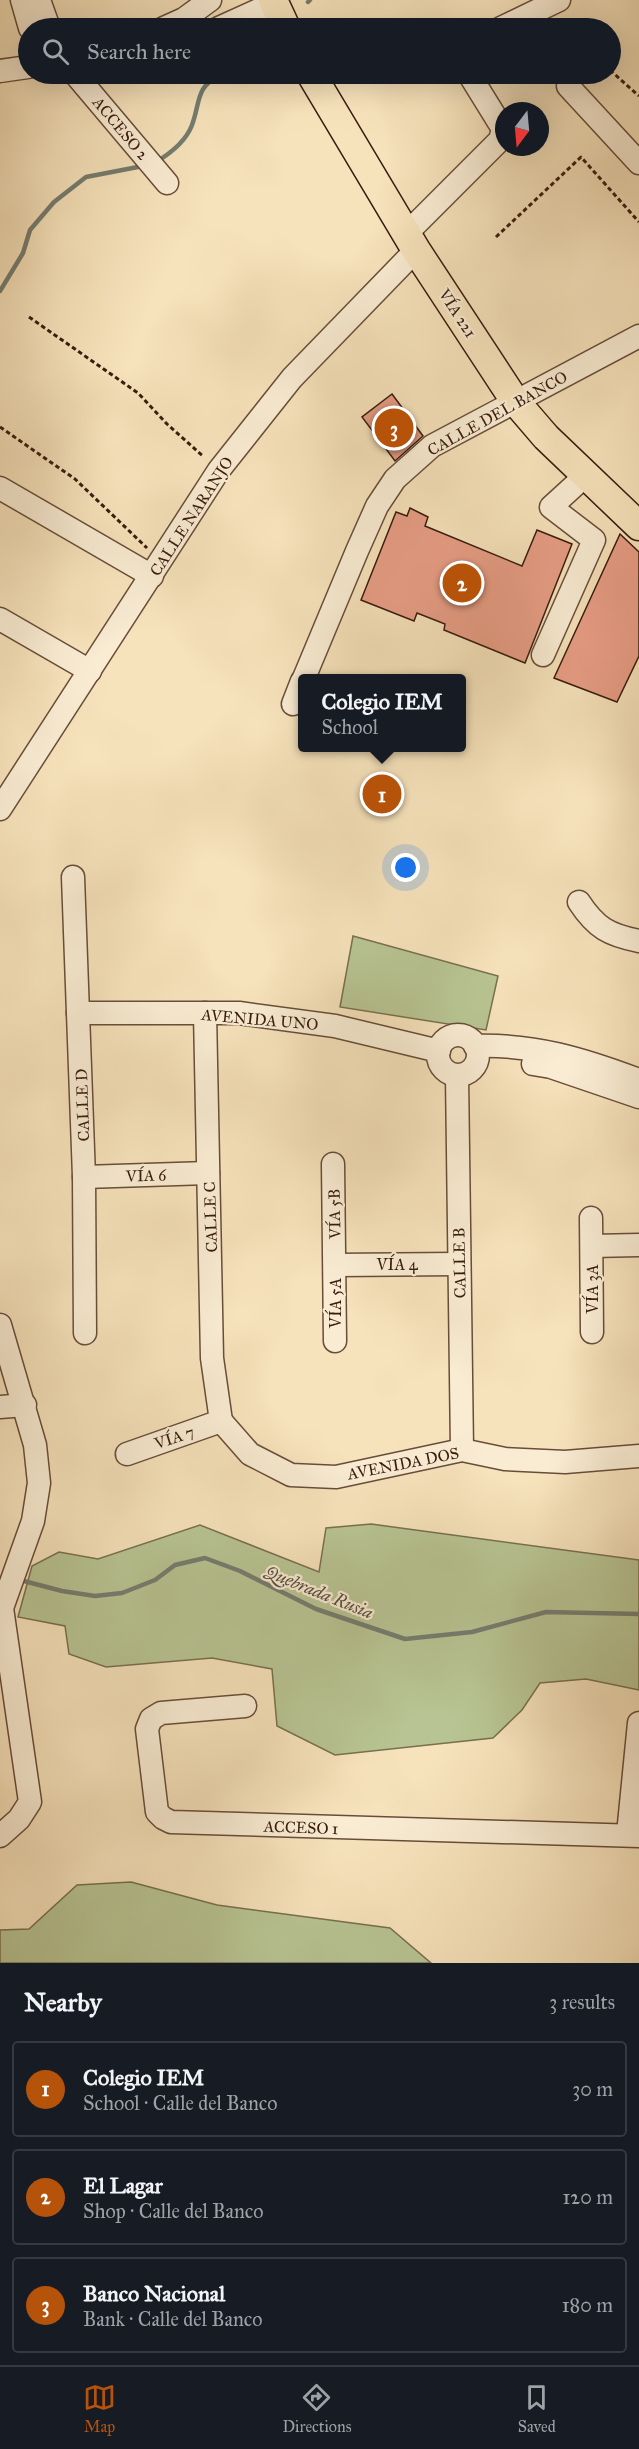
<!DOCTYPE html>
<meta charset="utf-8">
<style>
body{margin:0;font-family:"IM FELL Great Primer",serif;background:#242831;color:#f1f3f6}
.compass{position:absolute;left:495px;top:102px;width:54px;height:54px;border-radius:50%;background:#171b24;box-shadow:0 6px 24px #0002;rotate:196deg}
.you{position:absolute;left:406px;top:868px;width:21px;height:21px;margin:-15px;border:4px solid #fff;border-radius:50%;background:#1a73e8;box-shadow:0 0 0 9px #1a73e833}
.badge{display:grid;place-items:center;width:39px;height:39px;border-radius:50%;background:#b45309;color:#fff;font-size:20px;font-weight:700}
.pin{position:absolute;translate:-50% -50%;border:3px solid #fff;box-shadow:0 2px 6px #0006}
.popup{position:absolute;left:298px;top:674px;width:168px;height:78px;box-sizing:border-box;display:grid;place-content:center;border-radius:6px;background:#171b24;filter:drop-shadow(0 2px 4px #0005);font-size:20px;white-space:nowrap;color:#9ea1a6}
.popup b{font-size:22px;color:#f1f3f6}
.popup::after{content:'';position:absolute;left:50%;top:100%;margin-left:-12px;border:12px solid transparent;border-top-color:#171b24}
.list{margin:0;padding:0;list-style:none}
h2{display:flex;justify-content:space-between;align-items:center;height:78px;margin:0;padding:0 24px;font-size:26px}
h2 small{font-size:20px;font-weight:400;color:#9ea1a6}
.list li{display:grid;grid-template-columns:39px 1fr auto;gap:18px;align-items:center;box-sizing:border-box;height:96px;margin:0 12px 12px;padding:0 12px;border:2px solid #363941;border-radius:6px}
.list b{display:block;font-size:22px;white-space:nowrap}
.list p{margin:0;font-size:20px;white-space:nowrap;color:#9ea1a6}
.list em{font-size:20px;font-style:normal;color:#9ea1a6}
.icon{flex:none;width:33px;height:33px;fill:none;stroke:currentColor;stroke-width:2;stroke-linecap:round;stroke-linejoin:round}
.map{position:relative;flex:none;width:639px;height:1963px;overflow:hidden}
.search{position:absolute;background:#171b24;box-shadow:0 6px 24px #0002;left:18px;right:18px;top:18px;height:66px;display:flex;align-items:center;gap:15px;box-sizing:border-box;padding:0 21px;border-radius:33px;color:#9ea1a6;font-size:22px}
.sheet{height:402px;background:#171b24}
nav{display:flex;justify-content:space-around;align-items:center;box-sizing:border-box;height:84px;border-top:2px solid #363941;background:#171b24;font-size:16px;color:#9ea1a6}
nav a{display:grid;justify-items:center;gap:3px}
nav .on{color:#b45309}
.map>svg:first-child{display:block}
.green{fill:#b8c493;stroke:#787050;stroke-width:1.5}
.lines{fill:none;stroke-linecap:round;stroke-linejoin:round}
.stream{stroke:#757d70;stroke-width:4.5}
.building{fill:#e79d85;stroke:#381b0e;stroke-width:1.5}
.minor-casing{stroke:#684d39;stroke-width:25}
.major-casing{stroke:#381b0e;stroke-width:31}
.path{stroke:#381b0e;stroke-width:3;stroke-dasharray:4.5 3;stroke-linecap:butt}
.minor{stroke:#f9ecd3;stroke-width:22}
.major{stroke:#f6e2bb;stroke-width:28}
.labels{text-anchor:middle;stroke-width:4.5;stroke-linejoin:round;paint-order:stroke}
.street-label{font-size:16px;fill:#381b0e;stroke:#f9ecd3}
.water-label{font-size:18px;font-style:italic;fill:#564c3f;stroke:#f9ecd3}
</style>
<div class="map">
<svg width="639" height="1963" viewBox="0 0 639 1963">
<rect width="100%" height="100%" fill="#f6e2bb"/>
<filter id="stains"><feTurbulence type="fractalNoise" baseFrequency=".00333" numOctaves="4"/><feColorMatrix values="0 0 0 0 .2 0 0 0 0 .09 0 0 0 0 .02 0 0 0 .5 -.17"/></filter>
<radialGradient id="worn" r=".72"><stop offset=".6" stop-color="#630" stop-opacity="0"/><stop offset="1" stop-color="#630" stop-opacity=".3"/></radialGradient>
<g class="green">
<path d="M 353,936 L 498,976 L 486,1030 L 340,1007 Z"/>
<path d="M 371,1524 L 639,1560 L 639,1690 L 586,1679 L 540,1683 L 522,1710 L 493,1738 L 335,1755 L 277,1726 L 272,1669 L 212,1658 L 106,1667 L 69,1654 L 65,1626 L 18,1617 L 32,1566 L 59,1552 L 98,1559 L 200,1525 L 319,1572 L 326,1528 Z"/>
<path d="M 131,1882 L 217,1905 L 390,1928 L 431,1963 L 0,1963 L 0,1930 L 29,1929 L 77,1885 Z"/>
</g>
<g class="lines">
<g class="stream">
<path d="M 308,2 L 310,0"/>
<path d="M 156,162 C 171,153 186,141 192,125 C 201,100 195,89 220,74"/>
<path d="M 0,291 L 23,253 L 30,230 L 54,202 L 86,177 L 143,166"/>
<path d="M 20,1580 L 62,1591 L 95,1596 L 122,1593 L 155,1580 L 175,1565 L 205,1558 L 240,1571 L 316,1609 L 405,1639 L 472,1632 L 546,1612 L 639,1614"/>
</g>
</g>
<g class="building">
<path d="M 392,394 L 423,436 L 395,461 L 362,417 Z"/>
<path d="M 410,508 L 428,517 L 425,526 L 522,566 L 537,530 L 572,544 L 525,663 L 444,630 L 445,624 L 417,613 L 414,621 L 361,600 L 396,512 L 407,516 Z"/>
<path d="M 620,534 L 639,552 L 639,656 L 617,702 L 554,678 Z"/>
</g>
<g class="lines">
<defs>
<g id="minor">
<path d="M 22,0 L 30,28"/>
<path d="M 39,0 L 49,28"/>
<path d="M 164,28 L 184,19 L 210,0"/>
<path d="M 219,28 L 274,3"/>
<path d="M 501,28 L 559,0"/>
<path d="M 0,71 L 28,67"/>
<path d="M 75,74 L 167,183"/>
<path d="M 568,86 L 639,163"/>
<path d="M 406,234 L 500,140 L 503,129 L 469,74"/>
<path d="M 0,488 L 152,576"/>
<path d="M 0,619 L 90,671"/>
<path d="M 543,655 L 594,540 L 551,507 L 586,475"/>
<path d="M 304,678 L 357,551 L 377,506 L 395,479 L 432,446 L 639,336"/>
<path d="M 293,704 L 302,681"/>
<path d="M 0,809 L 219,470 L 292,378 L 416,250"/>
<path d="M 73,877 L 84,1177 L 85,1333"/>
<path d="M 579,902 C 596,928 609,935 639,941"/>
<path d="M 78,1013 L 239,1013 L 335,1026 L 439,1051"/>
<path d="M 205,1013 L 212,1358 L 221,1421"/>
<circle cx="458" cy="1055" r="20"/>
<path d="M 475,1046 C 535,1044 583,1059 639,1080"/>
<path d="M 533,1064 L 551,1067 L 639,1097"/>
<path d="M 457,1076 L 462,1450"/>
<path d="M 333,1164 L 335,1341"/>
<path d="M 84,1177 L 208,1173"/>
<path d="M 591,1218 L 592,1332"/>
<path d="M 592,1246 L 639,1245"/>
<path d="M 335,1265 L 459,1264"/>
<path d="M 0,1325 L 35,1445 L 39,1483 L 33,1521 L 2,1608 L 30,1802 L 19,1819 L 0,1836"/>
<path d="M 0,1407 L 25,1405"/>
<path d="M 221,1421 L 250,1454 L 291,1475 L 336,1477 L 462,1450 L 505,1459 L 565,1462 L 639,1456"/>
<path d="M 127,1454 L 221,1421"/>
<path d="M 245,1706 L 161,1713 L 151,1719 L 147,1729 L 157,1812 L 163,1818 L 171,1822 L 639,1836"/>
<path d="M 628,1834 L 639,1723"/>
</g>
<g id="major">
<path d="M 273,0 L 286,28"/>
<path d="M 311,74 L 416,250 L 515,401 L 546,437 L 639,526"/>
</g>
</defs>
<use href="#minor" class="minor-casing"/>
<use href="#major" class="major-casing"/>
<g class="path">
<path d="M 610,70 L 639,96"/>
<path d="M 496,237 L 581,157 L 639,222"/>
<path d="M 29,317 L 138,393 L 167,424 L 204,457"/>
<path d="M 0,427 L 75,479 L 147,548"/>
</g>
<use href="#minor" class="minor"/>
<use href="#major" class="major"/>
</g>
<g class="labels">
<g class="street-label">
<text transform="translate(121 128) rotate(50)" y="6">ACCESO 2</text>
<text transform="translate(458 313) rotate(57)" y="6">VÍA 221</text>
<text transform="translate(497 413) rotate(-29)" y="6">CALLE DEL BANCO</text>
<text transform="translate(191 516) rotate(-57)" y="6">CALLE NARANJO</text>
<text transform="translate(260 1019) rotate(5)" y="6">AVENIDA UNO</text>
<text transform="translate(82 1105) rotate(-92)" y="6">CALLE D</text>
<text transform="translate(146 1175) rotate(-2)" y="6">VÍA 6</text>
<text transform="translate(334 1214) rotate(-91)" y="6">VÍA 5B</text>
<text transform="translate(210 1217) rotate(-92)" y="6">CALLE C</text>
<text transform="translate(459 1263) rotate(-91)" y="6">CALLE B</text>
<text x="397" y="1270">VÍA 4</text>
<text transform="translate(592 1289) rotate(-90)" y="6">VÍA 3A</text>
<text transform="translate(335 1303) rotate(-90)" y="6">VÍA 5A</text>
<text transform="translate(174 1437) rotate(-19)" y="6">VÍA 7</text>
<text transform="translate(403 1463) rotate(-11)" y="6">AVENIDA DOS</text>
<text transform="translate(301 1827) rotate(2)" y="6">ACCESO 1</text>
</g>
<g class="water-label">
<text transform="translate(319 1592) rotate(22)" y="6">Quebrada Rusia</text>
</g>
</g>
<rect width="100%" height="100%" filter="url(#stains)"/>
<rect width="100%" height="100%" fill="url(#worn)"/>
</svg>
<svg class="compass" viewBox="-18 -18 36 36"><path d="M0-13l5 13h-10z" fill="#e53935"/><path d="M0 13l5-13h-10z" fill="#9ea1a6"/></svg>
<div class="you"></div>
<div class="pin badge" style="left:382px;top:794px">1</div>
<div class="popup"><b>Colegio IEM</b>School</div>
<div class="pin badge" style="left:462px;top:583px">2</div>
<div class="pin badge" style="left:394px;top:428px">3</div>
<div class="search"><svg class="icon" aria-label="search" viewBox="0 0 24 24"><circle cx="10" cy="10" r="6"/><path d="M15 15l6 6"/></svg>Search here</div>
</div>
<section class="sheet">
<h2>Nearby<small>3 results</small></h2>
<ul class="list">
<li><span class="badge">1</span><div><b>Colegio IEM</b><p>School · Calle del Banco</p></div><em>30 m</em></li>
<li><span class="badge">2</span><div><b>El Lagar</b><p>Shop · Calle del Banco</p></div><em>120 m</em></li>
<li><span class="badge">3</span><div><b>Banco Nacional</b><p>Bank · Calle del Banco</p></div><em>180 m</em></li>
</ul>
</section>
<nav>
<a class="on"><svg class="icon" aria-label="map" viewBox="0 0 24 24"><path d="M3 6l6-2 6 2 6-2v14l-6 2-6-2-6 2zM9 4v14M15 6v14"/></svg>Map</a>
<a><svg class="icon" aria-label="directions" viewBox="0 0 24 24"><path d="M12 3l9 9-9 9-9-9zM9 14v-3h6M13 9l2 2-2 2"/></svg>Directions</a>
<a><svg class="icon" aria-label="saved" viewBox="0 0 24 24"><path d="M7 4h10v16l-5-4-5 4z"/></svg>Saved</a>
</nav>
